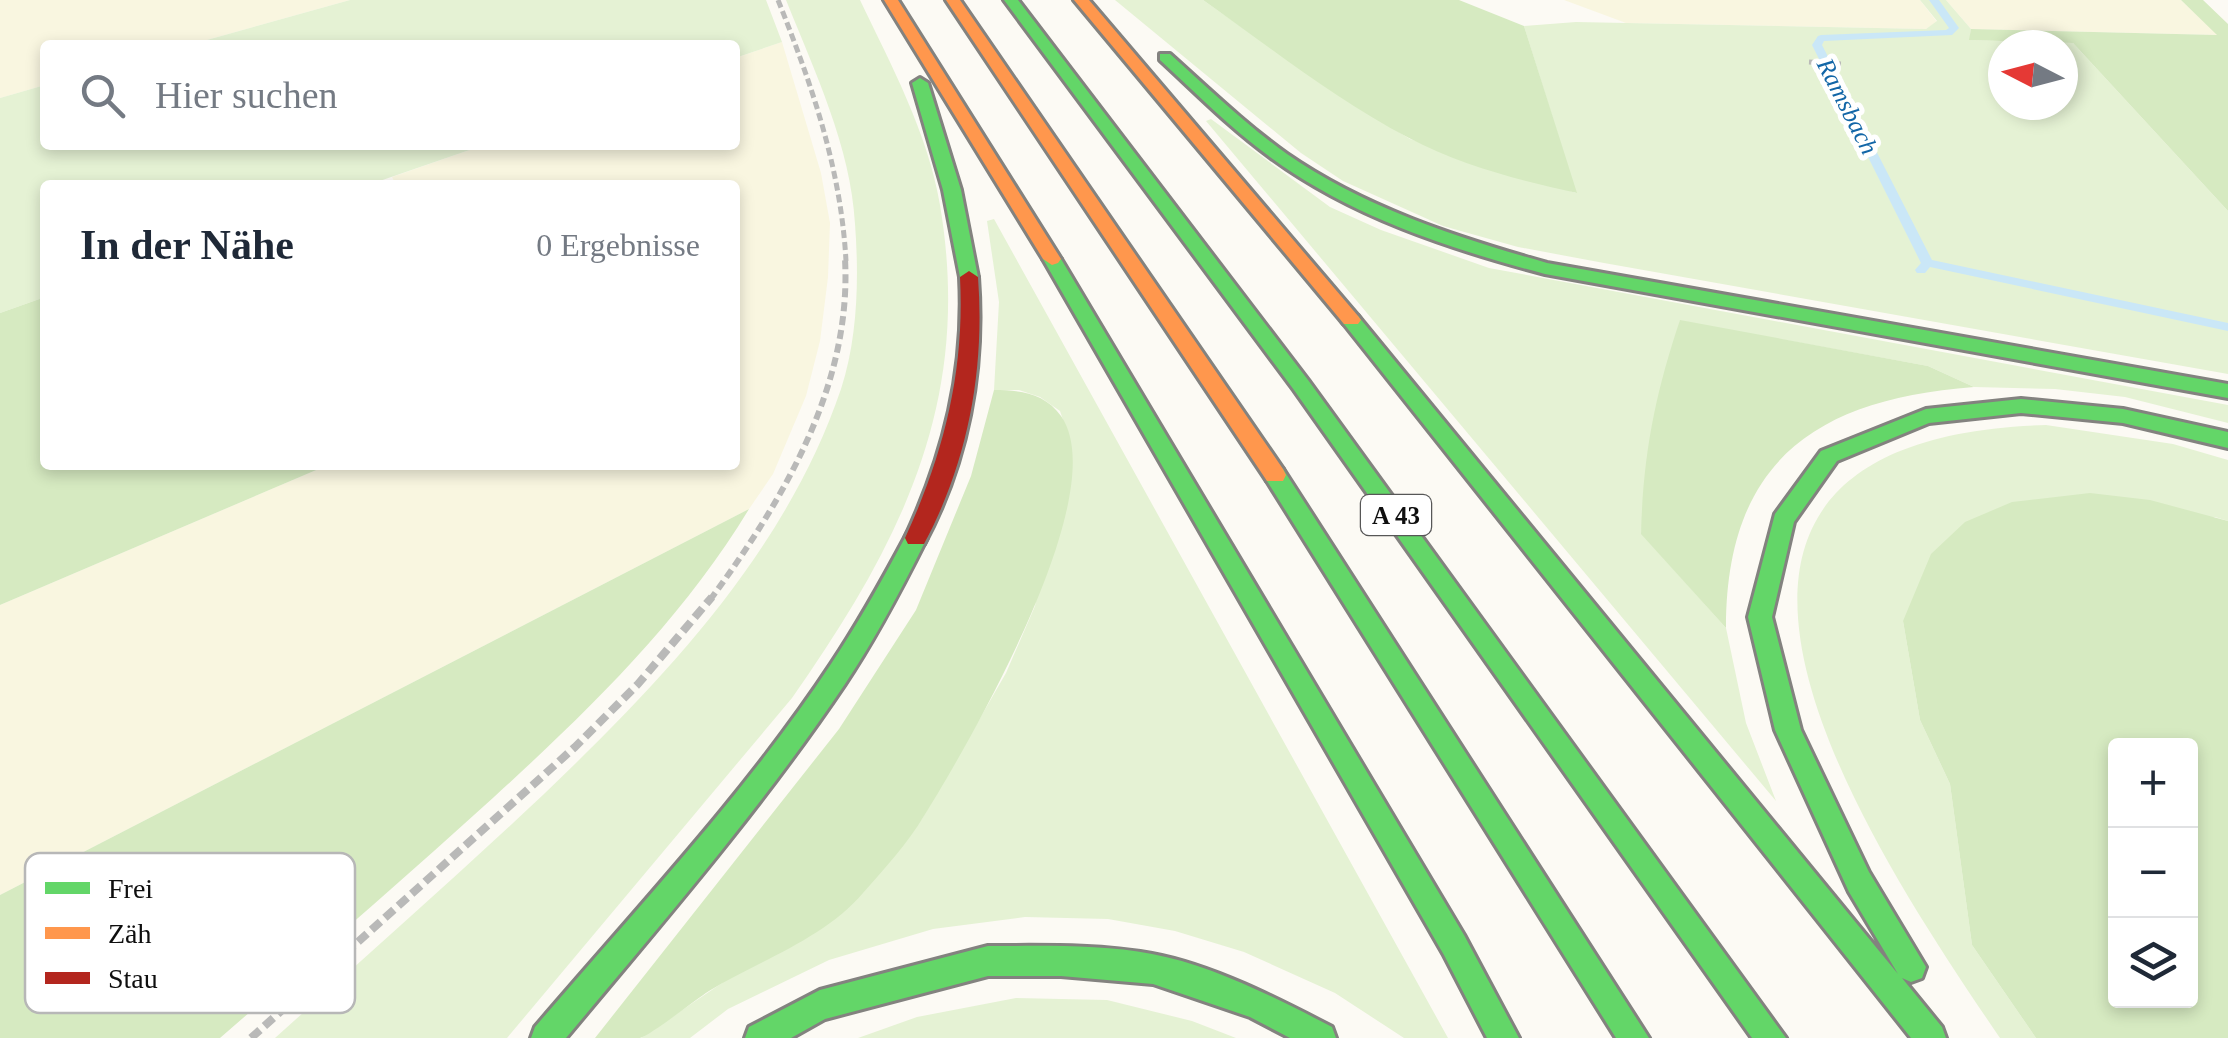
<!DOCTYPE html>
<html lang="de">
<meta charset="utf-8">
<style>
body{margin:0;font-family:"Times New Roman",serif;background:#f2f2f3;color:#1f2937}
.controls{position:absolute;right:30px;bottom:30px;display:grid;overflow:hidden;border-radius:10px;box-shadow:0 5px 15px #0003}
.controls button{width:90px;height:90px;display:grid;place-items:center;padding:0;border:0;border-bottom:2px solid #e0e1e3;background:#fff;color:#1f2937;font:50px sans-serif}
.compass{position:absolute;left:1988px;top:30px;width:90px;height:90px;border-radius:50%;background:#fff;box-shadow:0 5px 15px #0003;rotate:276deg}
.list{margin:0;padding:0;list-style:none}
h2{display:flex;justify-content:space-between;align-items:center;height:130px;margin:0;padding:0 40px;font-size:42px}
h2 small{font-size:32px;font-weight:400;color:#747a83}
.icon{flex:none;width:55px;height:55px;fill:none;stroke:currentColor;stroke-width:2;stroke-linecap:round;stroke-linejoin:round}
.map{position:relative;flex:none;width:2228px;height:1038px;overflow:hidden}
.search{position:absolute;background:#fff;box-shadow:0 5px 15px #0003;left:40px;top:40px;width:700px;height:110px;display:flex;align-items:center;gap:25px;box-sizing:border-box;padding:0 35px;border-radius:10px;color:#747a83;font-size:38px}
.panel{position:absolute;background:#fff;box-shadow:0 5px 15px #0003;left:40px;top:180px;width:700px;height:290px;border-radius:10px}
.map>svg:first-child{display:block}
.farmland{fill:#f9f6e0}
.green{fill:#e5f2d4;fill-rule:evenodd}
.forest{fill:#d6eac1;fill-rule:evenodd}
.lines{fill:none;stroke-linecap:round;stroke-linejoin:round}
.stream{fill:#cae7f7;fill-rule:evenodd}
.fast-casing{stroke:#83827f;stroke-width:6}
.slow-casing{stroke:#83827f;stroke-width:6}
.jam-casing{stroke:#83827f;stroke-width:6}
.path-far2{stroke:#b9b9b8;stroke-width:5;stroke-dasharray:8 4;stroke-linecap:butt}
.path-far1{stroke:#b9b9b8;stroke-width:6;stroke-dasharray:9 5;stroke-linecap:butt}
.path{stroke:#b9b9b8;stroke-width:8;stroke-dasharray:12 6;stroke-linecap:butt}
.fast{fill:#63d668;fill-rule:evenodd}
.slow{fill:#ff974d;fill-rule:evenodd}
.jam{fill:#b3261e;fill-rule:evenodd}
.labels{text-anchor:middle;stroke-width:10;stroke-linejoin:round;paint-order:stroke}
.far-water-label{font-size:25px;font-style:italic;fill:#1266a7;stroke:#fff}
.shield{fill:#fff;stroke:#575757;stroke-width:2.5}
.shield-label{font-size:25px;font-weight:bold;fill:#0f0f0f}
.key{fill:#fff;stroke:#b7b7b7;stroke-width:2.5}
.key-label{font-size:28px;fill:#0f0f0f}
</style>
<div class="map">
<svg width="2228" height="1038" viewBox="0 0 2228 1038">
<rect width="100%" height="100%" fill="#fcfaf4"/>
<g class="farmland">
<path d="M 0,0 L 350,0 L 189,45 L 45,45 L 45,85 L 0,98 Z"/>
<path d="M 1564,0 L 1920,0 L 1937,22 L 1926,29 L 1626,23 Z"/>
<path d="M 1946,0 L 2181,0 L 2218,35 L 1971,29 Z"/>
<path d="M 782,42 L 821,173 L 830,223 L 828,277 L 820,341 L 806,396 L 773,474 L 749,509 L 0,895 L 0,605 L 328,465 L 735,465 L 735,185 L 396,185 L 392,177 L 484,145 L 735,145 L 735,58 Z"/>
</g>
<g class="green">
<path d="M 350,0 L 766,0 L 782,42 L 735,58 L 735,45 L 189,45 Z"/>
<path d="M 786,0 L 860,0 C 891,65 928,133 940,205 C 973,401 902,541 792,698 L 507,1038 L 275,1038 C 365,957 456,877 544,794 C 665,678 786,551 841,389 C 858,337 859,277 855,224 C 851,147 814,70 786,0 Z"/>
<path d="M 1115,0 L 1203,0 L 1342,97 L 1410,139 L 1576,193 L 1524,26 L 1576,22 L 1926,29 L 1937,21 L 1920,0 L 1946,0 L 1971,29 L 1970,40 L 2073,43 L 2228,211 L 2228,374 L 1604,263 L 1518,247 L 1443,226 L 1343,181 L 1301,153 ZM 2003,45 L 2063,45 L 2063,105 L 2003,105 Z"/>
<path d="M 45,85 L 45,145 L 484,145 L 368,185 L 45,185 L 45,297 L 0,313 L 0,98 Z"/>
<path d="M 1211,119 L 1330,207 L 1381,230 L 1489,268 L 2228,405 L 2228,423 L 2125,397 L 2055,389 L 1974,387 L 1928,366 L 1680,321 L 1641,533 L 1726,628 L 1746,723 L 1776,801 L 1206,121 Z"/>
<path d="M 994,219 L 1448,1038 L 1404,1038 L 1335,993 L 1244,952 L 1175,931 L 1108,919 L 1025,917 L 933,929 L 829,960 L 728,1009 L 690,1038 L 641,1038 L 722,983 L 922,819 L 1006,673 L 1035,606 L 1070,441 L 1060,411 L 1040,397 L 1019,390 L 994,390 L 999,302 L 987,221 Z"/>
<path d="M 2046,425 L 2173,444 L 2228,460 L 2228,521 L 2215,517 L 1903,621 L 1920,720 L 1950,784 L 1972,945 L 2036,1038 L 2000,1038 C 1863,837 1600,439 2046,425 Z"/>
<path d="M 1016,998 L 1107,1000 L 1192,1021 L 1236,1038 L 858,1038 L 917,1017 Z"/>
</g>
<g class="forest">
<path d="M 1203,0 L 1459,0 L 1524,26 L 1577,193 C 1519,180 1462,166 1409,138 C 1336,100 1270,47 1203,0 Z"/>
<path d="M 2181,0 L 2203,0 L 2228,24 L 2228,211 L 2073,43 L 1969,40 L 1971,29 L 2217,35 Z"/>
<path d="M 45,297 L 45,465 L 328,465 L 0,605 L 0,313 Z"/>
<path d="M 1680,320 L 1928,366 L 1974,387 C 1816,399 1726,461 1726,628 L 1641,534 C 1643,456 1655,394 1680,320 Z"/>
<path d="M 994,390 C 1020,390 1045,393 1061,416 C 1115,493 968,745 924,816 C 908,843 884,869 863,893 C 825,938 759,961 709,991 C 695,1000 651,1035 640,1038 C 628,1038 608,1038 595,1038 L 839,729 L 916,610 L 971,476 Z"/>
<path d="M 2090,493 L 2150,500 L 2228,521 L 2228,1038 L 2036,1038 L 1972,945 L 1950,784 L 1920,720 L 1903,621 L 1931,554 L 1965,522 L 2012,502 ZM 2116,746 L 2190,746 L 2190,1000 L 2116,1000 Z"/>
<path d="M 749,509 C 681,621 590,709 494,797 C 404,879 312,958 220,1038 L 0,1038 L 0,895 Z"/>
</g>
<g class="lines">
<path class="stream" d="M 1929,0 L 1939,0 L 1959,28 L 1952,35 L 1824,41 L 1822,45 L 1932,260 L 2228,323 L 2228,331 L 1930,267 L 1925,273 L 1917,273 L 1915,270 L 1921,263 L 1812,45 L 1818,36 L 1821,35 L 1946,30 L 1949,28 Z"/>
<defs>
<g id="fast">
<path d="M 1004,0 L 1018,0 L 1308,380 L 1786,1038 L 1752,1038 L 1294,390 Z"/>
<path d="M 1160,54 L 1170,54 C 1208,88 1245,124 1287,154 C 1365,208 1456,237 1547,263 L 2228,384 L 2228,398 L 1545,274 C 1450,249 1350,216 1270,157 C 1230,128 1196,93 1160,60 Z"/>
<path d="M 920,78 L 928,83 L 961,190 L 978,277 L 969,283 L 960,277 L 943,190 L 912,83 Z"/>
<path d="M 1052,253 L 1061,259 L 1464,935 L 1519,1038 L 1487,1038 L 1444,955 L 1043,259 Z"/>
<path d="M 1351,314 L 1358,316 L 1898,974 L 1849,892 L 1775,730 L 1748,617 L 1775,514 L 1821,451 L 1926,409 L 2021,399 L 2123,409 L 2228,432 L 2228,448 L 2123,423 L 2021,413 L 1929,423 L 1837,461 L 1794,522 L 1772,617 L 1801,730 L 1869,872 L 1926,967 L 1922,978 L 1911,982 L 1902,978 L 1942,1027 L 1946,1038 L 1911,1038 L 1344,324 L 1341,320 Z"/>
<path d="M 1275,467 L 1283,469 L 1649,1038 L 1616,1038 L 1267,481 L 1264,475 Z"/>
<path d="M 916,529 L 924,532 L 927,538 C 902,588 876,638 845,684 C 761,809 662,923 566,1038 L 531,1038 L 535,1027 C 636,909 745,794 831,664 C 859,622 884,577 908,532 Z"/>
<path d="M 988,946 C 1042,946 1099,944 1152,954 C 1212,965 1278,999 1332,1027 L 1336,1038 L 1290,1038 L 1250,1017 L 1153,984 L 1061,976 L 988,976 L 825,1019 L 791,1038 L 745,1038 L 749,1027 L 820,990 Z"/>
</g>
<g id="slow">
<path d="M 884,0 L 898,0 L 1061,259 L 1058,263 L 1052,265 L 1043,259 Z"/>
<path d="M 946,0 L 960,0 L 1283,469 L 1286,475 L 1283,481 L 1267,481 Z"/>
<path d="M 1074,0 L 1089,0 L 1358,316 L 1361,320 L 1358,324 L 1344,324 Z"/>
</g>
<path id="jam" d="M 969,271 L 978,277 C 985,370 968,462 924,544 L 908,544 L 905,538 C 944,454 965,370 960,277 Z"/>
</defs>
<use href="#fast" class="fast-casing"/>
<use href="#slow" class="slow-casing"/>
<use href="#jam" class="jam-casing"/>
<g class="path-far2">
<path d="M 778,0 C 812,85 841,169 846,261"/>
<path d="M 1809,62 L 1843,64"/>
</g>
<path class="path-far1" d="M 710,600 C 782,502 852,386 845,259"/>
<path class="path" d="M 251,1038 L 575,747 L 638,684 L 712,597"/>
<use href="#fast" class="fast"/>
<use href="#slow" class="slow"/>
<use href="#jam" class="jam"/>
</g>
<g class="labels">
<g class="far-water-label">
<text transform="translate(1848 106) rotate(63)" y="9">Ramsbach</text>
</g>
<rect class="shield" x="1361" y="495" width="70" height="40" rx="8"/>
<g class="shield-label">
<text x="1396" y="524">A 43</text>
</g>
</g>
<rect x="25" y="853" width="330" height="160" rx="15" class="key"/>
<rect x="45" y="882" width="45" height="12" fill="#63d668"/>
<rect x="45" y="927" width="45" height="12" fill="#ff974d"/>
<rect x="45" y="972" width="45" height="12" fill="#b3261e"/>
<g class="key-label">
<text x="108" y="898">Frei</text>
<text x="108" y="943">Zäh</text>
<text x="108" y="988">Stau</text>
</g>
</svg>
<div class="controls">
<button>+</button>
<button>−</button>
<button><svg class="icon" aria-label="layers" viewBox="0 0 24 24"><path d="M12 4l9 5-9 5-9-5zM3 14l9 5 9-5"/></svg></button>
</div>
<svg class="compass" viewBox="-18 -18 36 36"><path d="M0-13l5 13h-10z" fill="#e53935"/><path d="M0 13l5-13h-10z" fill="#747a83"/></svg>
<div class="search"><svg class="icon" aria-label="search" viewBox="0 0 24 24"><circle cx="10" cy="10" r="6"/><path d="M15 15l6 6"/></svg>Hier suchen</div>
<section class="panel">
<h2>In der Nähe<small>0 Ergebnisse</small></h2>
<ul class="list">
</ul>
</section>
</div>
